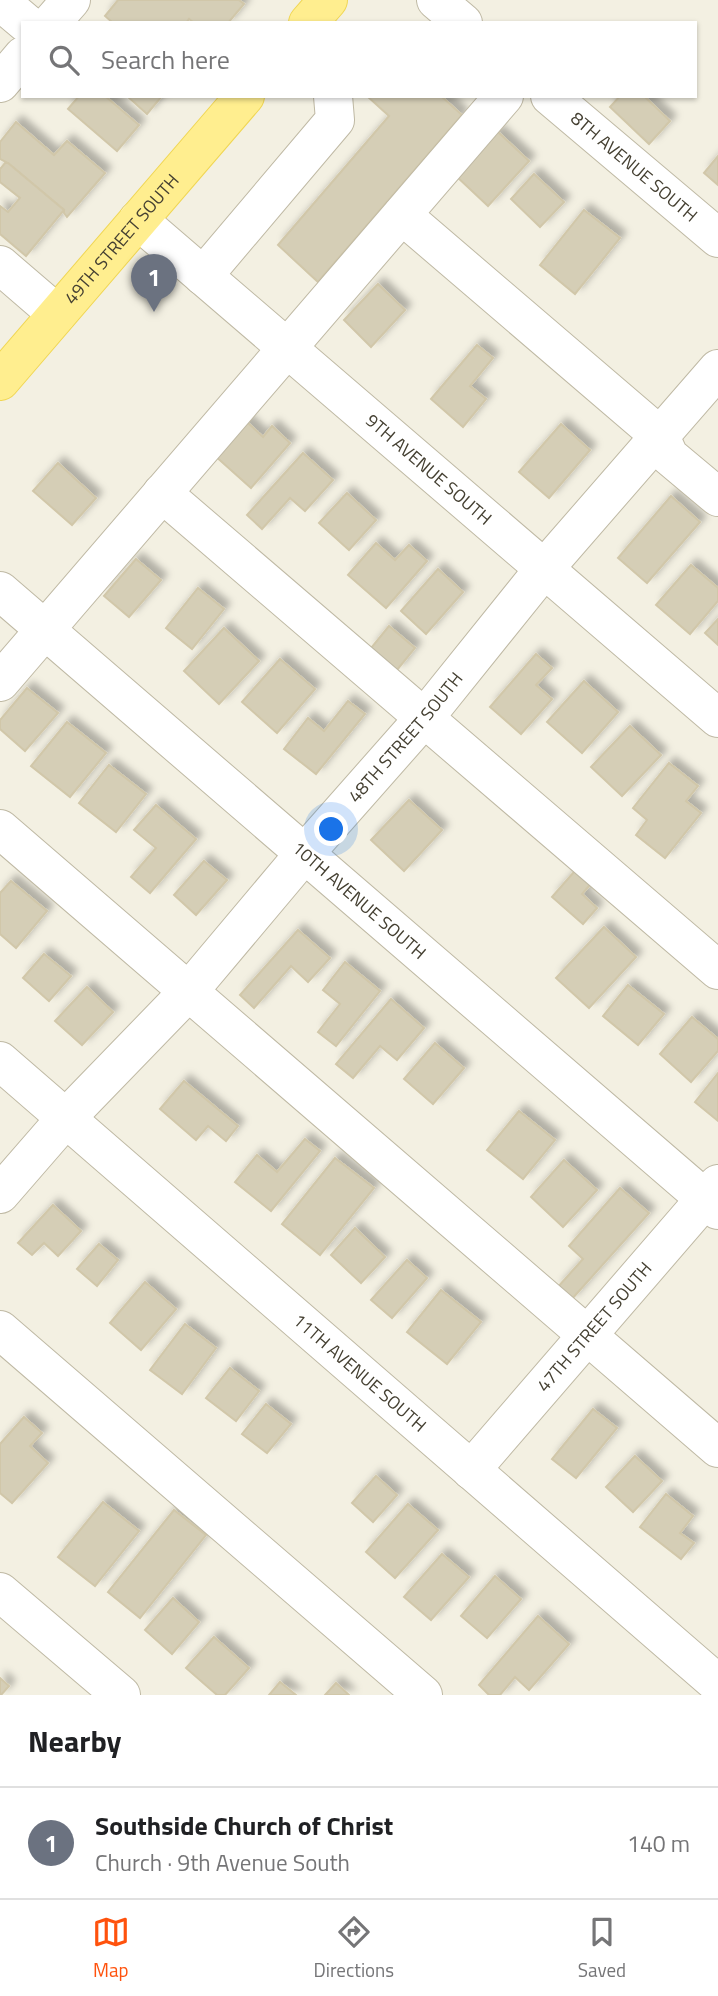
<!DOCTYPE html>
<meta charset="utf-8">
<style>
body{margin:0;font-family:"Titillium Web",sans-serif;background:#f2f2f2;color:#202124}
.you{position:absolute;left:332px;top:830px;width:24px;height:24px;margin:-18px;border:5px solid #fff;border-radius:50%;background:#1a73e8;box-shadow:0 0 0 10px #1a73e833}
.badge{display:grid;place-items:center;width:46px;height:46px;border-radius:50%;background:#ff520d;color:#fff;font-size:23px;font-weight:700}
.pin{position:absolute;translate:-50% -58px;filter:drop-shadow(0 2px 4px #0008)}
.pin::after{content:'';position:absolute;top:37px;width:24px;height:21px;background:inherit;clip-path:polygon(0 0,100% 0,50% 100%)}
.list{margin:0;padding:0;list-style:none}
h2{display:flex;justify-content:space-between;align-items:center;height:91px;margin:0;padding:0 28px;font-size:30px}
h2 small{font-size:23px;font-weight:400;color:#757577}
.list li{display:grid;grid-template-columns:46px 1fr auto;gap:21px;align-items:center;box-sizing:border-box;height:112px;padding:0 28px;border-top:2px solid #e0e0e0}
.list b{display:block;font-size:26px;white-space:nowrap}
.list p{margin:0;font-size:23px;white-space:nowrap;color:#757577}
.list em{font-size:23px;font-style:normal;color:#757577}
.icon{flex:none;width:38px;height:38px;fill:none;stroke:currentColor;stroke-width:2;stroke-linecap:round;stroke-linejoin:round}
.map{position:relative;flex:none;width:718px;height:1695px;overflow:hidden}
.search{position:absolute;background:#fff;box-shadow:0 2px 5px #0004;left:21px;right:21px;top:21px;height:77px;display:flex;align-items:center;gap:18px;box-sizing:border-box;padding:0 24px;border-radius:0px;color:#757577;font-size:26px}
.sheet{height:203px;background:#fff}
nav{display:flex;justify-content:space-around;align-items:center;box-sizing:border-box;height:98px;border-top:2px solid #e0e0e0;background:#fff;font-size:19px;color:#757577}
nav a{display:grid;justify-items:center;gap:4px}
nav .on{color:#ff520d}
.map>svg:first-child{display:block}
.building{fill:#d5ceb6;stroke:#d1c7a9;stroke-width:2;filter:url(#shadow)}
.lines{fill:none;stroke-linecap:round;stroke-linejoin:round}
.minor-casing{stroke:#bfb9a4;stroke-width:40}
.major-casing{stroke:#f0d653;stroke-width:40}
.minor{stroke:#fff;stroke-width:38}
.major{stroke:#ffee8f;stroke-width:38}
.labels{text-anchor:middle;stroke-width:6;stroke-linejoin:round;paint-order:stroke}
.street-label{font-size:18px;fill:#454032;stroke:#fff}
</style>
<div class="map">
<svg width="718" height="1695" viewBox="0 0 718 1695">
<defs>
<filter id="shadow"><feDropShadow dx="6" dy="-6" stdDeviation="3.5" flood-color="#0004"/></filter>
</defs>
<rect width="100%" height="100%" fill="#f3f0e2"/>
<g class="building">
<path d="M 118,0 L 239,0 L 244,4 L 228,23 L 194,23 L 189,19 L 186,23 L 113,23 L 105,16 Z"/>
<path d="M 79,96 L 105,96 L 139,125 L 117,151 L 68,109 Z"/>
<path d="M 127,96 L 162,96 L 147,114 Z"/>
<path d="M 367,96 L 441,96 L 462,115 L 318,282 L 278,245 L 389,116 Z"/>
<path d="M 620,96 L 644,96 L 670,121 L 649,144 L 610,107 Z"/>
<path d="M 16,122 L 54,155 L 67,141 L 105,173 L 67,217 L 64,213 L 64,210 L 8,163 L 0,159 L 0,142 Z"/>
<path d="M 497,131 L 529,161 L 488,206 L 456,176 Z"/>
<path d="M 718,156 L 718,185 L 704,173 Z"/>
<path d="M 5,163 L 8,163 L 64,210 L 26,256 L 0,234 L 0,206 L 8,212 L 20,198 L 0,182 L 0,169 Z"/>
<path d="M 534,174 L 564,202 L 540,227 L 511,199 Z"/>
<path d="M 584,210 L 620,238 L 575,294 L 540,265 Z"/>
<path d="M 378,284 L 405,310 L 371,347 L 344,320 Z"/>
<path d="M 477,345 L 493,358 L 470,386 L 486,399 L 463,427 L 431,399 Z"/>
<path d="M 245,420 L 263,437 L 272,426 L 290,443 L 251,488 L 214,455 Z"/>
<path d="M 561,424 L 590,450 L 549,498 L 519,472 Z"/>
<path d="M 303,453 L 333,480 L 305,511 L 290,498 L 262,529 L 247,515 Z"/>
<path d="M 58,463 L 96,498 L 72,525 L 33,491 Z"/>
<path d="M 347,493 L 376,520 L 349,550 L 319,523 Z"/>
<path d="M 671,496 L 700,522 L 647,583 L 618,558 Z"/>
<path d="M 376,543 L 395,560 L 409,545 L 427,561 L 386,608 L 348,575 Z"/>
<path d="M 136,559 L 161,580 L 129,617 L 104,596 Z"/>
<path d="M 691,565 L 718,588 L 718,601 L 690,634 L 656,605 Z"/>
<path d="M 438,569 L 463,592 L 426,634 L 401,611 Z"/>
<path d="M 198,588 L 224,609 L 192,649 L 166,628 Z"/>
<path d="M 718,619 L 718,645 L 705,633 Z"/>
<path d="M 389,626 L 415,648 L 397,670 L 371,648 Z"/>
<path d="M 224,628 L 259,661 L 219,704 L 184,671 Z"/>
<path d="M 536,654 L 552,668 L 536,685 L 552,699 L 521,734 L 490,707 Z"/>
<path d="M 280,659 L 315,689 L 277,733 L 242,702 Z"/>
<path d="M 584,681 L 618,712 L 582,753 L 547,722 Z"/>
<path d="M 27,688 L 58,713 L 25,751 L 0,729 L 0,720 Z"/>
<path d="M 348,701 L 365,714 L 316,774 L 284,749 L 308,718 L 324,731 Z"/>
<path d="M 67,722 L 106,753 L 70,797 L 31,766 Z"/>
<path d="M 630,726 L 661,755 L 622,796 L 591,767 Z"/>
<path d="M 669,763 L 698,786 L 686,801 L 701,813 L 665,858 L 636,835 L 647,820 L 633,808 Z"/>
<path d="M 109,765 L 146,794 L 116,832 L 79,803 Z"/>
<path d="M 409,800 L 442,830 L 404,871 L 371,840 Z"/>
<path d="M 156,805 L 196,839 L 150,893 L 131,877 L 156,848 L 134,830 Z"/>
<path d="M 204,861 L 227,880 L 196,915 L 174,895 Z"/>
<path d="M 581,864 L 596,878 L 582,894 L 597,908 L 583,924 L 552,897 Z"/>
<path d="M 11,881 L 47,911 L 16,948 L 0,934 L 0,893 Z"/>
<path d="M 604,927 L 636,957 L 589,1008 L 556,978 Z"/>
<path d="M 298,930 L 330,958 L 308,982 L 291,966 L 254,1008 L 240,995 Z"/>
<path d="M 44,954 L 71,976 L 49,1001 L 23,978 Z"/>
<path d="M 345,962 L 380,991 L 336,1046 L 318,1032 L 340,1004 L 323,990 Z"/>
<path d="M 628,985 L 664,1014 L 638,1045 L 603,1016 Z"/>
<path d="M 87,987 L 113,1012 L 82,1045 L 55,1021 Z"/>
<path d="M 391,999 L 424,1028 L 397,1060 L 380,1046 L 353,1078 L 336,1064 Z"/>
<path d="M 692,1017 L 718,1039 L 718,1051 L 691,1082 L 660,1054 Z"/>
<path d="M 435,1043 L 464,1068 L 433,1104 L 404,1079 Z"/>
<path d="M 718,1073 L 718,1121 L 695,1102 Z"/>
<path d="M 184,1081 L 238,1126 L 226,1141 L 208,1126 L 196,1140 L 160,1109 Z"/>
<path d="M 519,1111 L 555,1140 L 523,1179 L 487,1150 Z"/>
<path d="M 305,1139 L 320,1151 L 271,1211 L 235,1182 L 257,1155 L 277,1172 Z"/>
<path d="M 335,1158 L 374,1188 L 320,1255 L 282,1224 Z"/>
<path d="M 564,1160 L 597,1190 L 563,1227 L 531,1197 Z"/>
<path d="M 620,1188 L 649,1213 L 571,1300 L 557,1288 L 583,1259 L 569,1246 Z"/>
<path d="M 53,1205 L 81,1231 L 58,1256 L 44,1243 L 32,1255 L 18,1243 Z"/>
<path d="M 355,1228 L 385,1257 L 361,1283 L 331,1255 Z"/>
<path d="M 99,1244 L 118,1260 L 97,1286 L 77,1269 Z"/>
<path d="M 407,1260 L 427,1278 L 392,1318 L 371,1300 Z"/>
<path d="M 145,1282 L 176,1309 L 141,1350 L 110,1323 Z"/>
<path d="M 441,1290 L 481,1322 L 447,1364 L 407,1332 Z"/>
<path d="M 185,1324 L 216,1348 L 182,1394 L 150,1370 Z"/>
<path d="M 230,1368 L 259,1391 L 236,1421 L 206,1398 Z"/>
<path d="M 266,1404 L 291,1424 L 267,1453 L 242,1434 Z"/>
<path d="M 593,1409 L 617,1428 L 576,1478 L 552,1459 Z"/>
<path d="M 24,1417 L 42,1433 L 30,1446 L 48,1463 L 12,1503 L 0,1493 L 0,1444 Z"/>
<path d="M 635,1456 L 662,1481 L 633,1512 L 606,1487 Z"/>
<path d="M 376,1476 L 397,1495 L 373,1522 L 352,1503 Z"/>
<path d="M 666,1494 L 693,1516 L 680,1533 L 694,1543 L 681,1559 L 640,1527 Z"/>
<path d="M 103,1502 L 139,1531 L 95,1586 L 58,1557 Z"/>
<path d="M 408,1504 L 438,1530 L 395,1578 L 366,1552 Z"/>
<path d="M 174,1510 L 206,1535 L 140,1618 L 108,1592 Z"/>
<path d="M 442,1554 L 469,1577 L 431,1620 L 404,1597 Z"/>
<path d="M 495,1576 L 521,1599 L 487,1638 L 461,1616 Z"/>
<path d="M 173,1598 L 199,1622 L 172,1654 L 145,1630 Z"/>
<path d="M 538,1616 L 569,1644 L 529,1690 L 515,1677 L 500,1695 L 489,1695 L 479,1685 Z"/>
<path d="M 214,1637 L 249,1668 L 225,1695 L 217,1695 L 186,1668 Z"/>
<path d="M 0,1678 L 9,1686 L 1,1695 L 0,1695 Z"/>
<path d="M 280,1682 L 296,1695 L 269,1695 Z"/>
<path d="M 336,1683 L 349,1695 L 325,1695 Z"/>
</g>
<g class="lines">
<defs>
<g id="minor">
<path d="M 436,0 L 463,23"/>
<path d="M 0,1 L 26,23"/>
<path d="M 51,23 L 71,0"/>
<path d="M 0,83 L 23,56"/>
<path id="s1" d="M 550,96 L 718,238"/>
<path d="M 402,215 L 660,436 L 669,456 L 718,497"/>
<path id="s2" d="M 138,220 L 718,718"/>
<path d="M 0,265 L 57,314"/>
<path d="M 203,276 L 335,120 L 333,96"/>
<path d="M 162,493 L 718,970"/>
<path id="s3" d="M 0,591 L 718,1210"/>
<path d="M 0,682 L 504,96"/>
<path d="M 0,829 L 718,1448"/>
<path id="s4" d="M 0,1061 L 718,1684"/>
<path id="s5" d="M 0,1194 L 66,1118 L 189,991 L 305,853 L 425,717 L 544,569 L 718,369"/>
<path d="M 0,1330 L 423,1695"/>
<path id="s6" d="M 471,1470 L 718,1184"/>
<path d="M 0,1592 L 121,1695"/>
</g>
<g id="major">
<path d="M 308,23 L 328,0"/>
<path id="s7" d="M 0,381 L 245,96"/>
</g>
</defs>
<use href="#minor" class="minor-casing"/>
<use href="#major" class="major-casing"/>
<use href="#minor" class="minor"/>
<use href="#major" class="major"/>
</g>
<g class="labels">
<g class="street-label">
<text dy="6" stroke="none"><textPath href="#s1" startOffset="110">8TH AVENUE SOUTH</textPath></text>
<text dy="6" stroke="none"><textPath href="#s7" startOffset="187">49TH STREET SOUTH</textPath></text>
<text dy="6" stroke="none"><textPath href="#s2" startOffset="383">9TH AVENUE SOUTH</textPath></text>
<text dy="6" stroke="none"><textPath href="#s5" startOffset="611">48TH STREET SOUTH</textPath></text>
<text dy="6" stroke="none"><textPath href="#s3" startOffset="474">10TH AVENUE SOUTH</textPath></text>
<text dy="6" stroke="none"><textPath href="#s6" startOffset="189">47TH STREET SOUTH</textPath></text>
<text dy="6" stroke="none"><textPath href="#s4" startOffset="476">11TH AVENUE SOUTH</textPath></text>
</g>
</g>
</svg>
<div class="you"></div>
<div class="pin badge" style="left:154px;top:312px;background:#6b7280">1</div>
<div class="search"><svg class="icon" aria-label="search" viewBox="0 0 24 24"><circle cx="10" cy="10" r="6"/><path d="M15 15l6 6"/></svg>Search here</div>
</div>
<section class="sheet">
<h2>Nearby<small></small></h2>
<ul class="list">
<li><span class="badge" style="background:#6b7280">1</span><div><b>Southside Church of Christ</b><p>Church · 9th Avenue South</p></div><em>140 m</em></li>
</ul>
</section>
<nav>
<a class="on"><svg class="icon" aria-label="map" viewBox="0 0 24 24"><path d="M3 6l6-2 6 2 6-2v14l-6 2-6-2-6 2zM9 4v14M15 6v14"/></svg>Map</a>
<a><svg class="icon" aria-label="directions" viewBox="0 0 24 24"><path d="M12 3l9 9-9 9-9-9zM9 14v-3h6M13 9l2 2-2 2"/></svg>Directions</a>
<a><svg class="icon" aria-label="saved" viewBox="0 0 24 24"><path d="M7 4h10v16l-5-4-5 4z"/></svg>Saved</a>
</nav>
